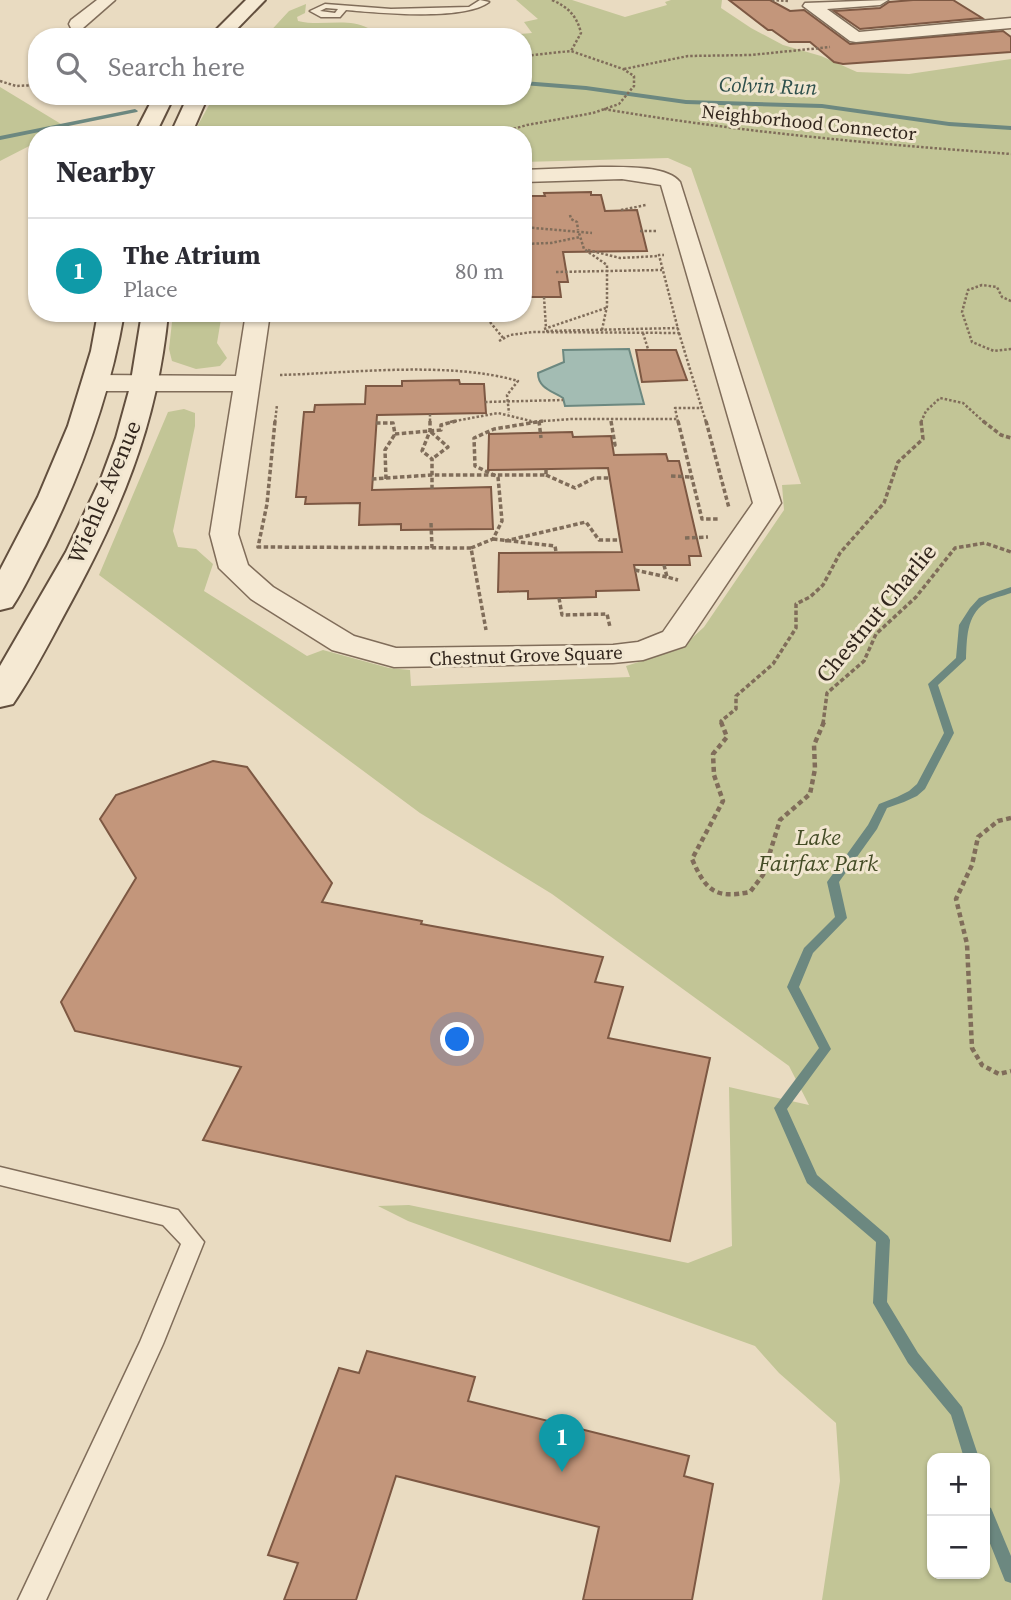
<!DOCTYPE html>
<meta charset="utf-8">
<style>
body{margin:0;font-family:"Source Serif 4",serif;background:#f7f7f7;color:#2b2b33}
.controls{position:absolute;right:21px;bottom:21px;display:grid;overflow:hidden;border-radius:14px;box-shadow:0 2px 5px #0004}
.controls button{width:63px;height:63px;display:grid;place-items:center;padding:0;border:0;border-bottom:2px solid #e1e1e2;background:#fff;color:#2b2b33;font:35px sans-serif}
.you{position:absolute;left:458px;top:1040px;width:24px;height:24px;margin:-18px;border:5px solid #fff;border-radius:50%;background:#1a73e8;box-shadow:0 0 0 10px #1a73e833}
.badge{display:grid;place-items:center;width:46px;height:46px;border-radius:50%;background:#db2777;color:#fff;font-size:23px;font-weight:700}
.pin{position:absolute;translate:-50% -58px;filter:drop-shadow(0 2px 4px #0008)}
.pin::after{content:'';position:absolute;top:37px;width:24px;height:21px;background:inherit;clip-path:polygon(0 0,100% 0,50% 100%)}
.list{margin:0;padding:0;list-style:none}
h2{display:flex;justify-content:space-between;align-items:center;height:91px;margin:0;padding:0 28px;font-size:30px}
h2 small{font-size:23px;font-weight:400;color:#7c7c81}
.list li{display:grid;grid-template-columns:46px 1fr auto;gap:21px;align-items:center;box-sizing:border-box;height:105px;padding:0 28px;border-top:2px solid #e1e1e2}
.list b{display:block;font-size:26px;white-space:nowrap}
.list p{margin:0;font-size:23px;white-space:nowrap;color:#7c7c81}
.list em{font-size:23px;font-style:normal;color:#7c7c81}
.icon{flex:none;width:38px;height:38px;fill:none;stroke:currentColor;stroke-width:2;stroke-linecap:round;stroke-linejoin:round}
.map{position:relative;flex:none;width:1011px;height:1600px;overflow:hidden}
.search{position:absolute;background:#fff;box-shadow:0 2px 5px #0004;left:28px;top:28px;width:504px;height:77px;display:flex;align-items:center;gap:18px;box-sizing:border-box;padding:0 24px;border-radius:28px;color:#7c7c81;font-size:26px}
.panel{position:absolute;background:#fff;box-shadow:0 2px 5px #0004;left:28px;top:126px;width:504px;height:196px;border-radius:28px}
.map>svg:first-child{display:block}
.green{fill:#c2c596;fill-rule:evenodd}
.water{fill:#a3bcb3;stroke:#6c8880;stroke-width:2}
.lines{fill:none;stroke-linecap:round;stroke-linejoin:round}
.stream{fill:#6c8880;fill-rule:evenodd}
.building{fill:#c3967b;stroke:#7d5843;stroke-width:2}
.service-casing{stroke:#806d5a;stroke-width:3}
.minor-casing{stroke:#806d5a;stroke-width:3}
.secondary-casing{stroke:#624f3e;stroke-width:4}
.path-far2{stroke:#806d5a;stroke-width:2.5;stroke-dasharray:2.5 2;stroke-linecap:butt}
.path-far1{stroke:#806d5a;stroke-width:3.5;stroke-dasharray:4.5 2.5;stroke-linecap:butt}
.path{stroke:#806d5a;stroke-width:4.5;stroke-dasharray:5 3.5;stroke-linecap:butt}
.service{fill:#f5e9d3;fill-rule:evenodd}
.minor{fill:#f5e9d3;fill-rule:evenodd}
.secondary{fill:#f5e9d3;fill-rule:evenodd}
.labels{text-anchor:middle;stroke-width:6;stroke-linejoin:round;paint-order:stroke}
.far-street-label{font-size:19px;fill:#32261d;stroke:#f1e6d0}
.far-water-label{font-size:21px;font-style:italic;fill:#2e504c;stroke:#f1e6d0}
.street-label{font-size:23px;fill:#32261d;stroke:#f1e6d0}
.park-label{font-size:23px;font-style:italic;fill:#444c26;stroke:#f1e6d0}
</style>
<div class="map">
<svg width="1011" height="1600" viewBox="0 0 1011 1600">
<rect width="100%" height="100%" fill="#e9dbc1"/>
<g class="green">
<path d="M 516,0 L 572,0 L 625,17 L 667,5 L 665,2 L 671,0 L 722,0 L 721,8 L 751,28 L 783,45 L 821,56 L 857,72 L 909,74 L 1011,59 L 1011,1600 L 822,1600 L 840,1481 L 836,1423 L 779,1373 L 755,1346 L 408,1221 L 378,1206 L 409,1205 L 688,1263 L 732,1246 L 729,1087 L 809,1105 L 789,1066 L 552,894 L 420,813 L 99,575 L 168,412 L 184,409 L 195,413 L 195,426 L 173,531 L 178,547 L 196,549 L 213,564 L 204,591 L 307,656 L 323,650 L 389,668 L 410,670 L 411,686 L 630,677 L 626,666 L 680,649 L 704,627 L 784,510 L 782,485 L 801,484 L 691,168 L 668,158 L 523,162 L 523,135 L 196,135 L 198,125 L 214,96 L 523,96 L 523,37 L 486,37 L 532,33 L 524,22 L 538,19 ZM 932,1458 L 985,1458 L 985,1574 L 932,1574 Z"/>
<path d="M 306,4 L 305,13 L 297,17 L 298,21 C 322,27 346,17 368,28 L 365,37 L 265,37 L 289,11 Z"/>
<path d="M 0,87 L 66,127 L 51,135 L 37,135 L 37,142 L 0,161 Z"/>
<path d="M 173,313 L 222,313 L 217,343 L 227,358 L 220,366 L 196,369 L 172,361 L 169,349 Z"/>
</g>
<path class="water" d="M 629,349 L 644,404 L 565,406 L 563,398 C 552,391 538,388 538,373 L 564,362 L 563,350 Z"/>
<g class="lines">
<g class="stream">
<path d="M 523,81 L 586,86 L 686,100 L 822,104 L 949,122 L 1011,126 L 1011,130 L 949,126 L 822,108 L 686,104 L 586,90 L 523,85 Z"/>
<path d="M 263,96 L 278,96 L 229,105 L 226,103 Z"/>
<path d="M 135,109 L 138,111 L 137,112 L 0,140 L 0,136 Z"/>
<path d="M 1011,587 L 1011,593 C 1003,596 991,598 985,603 C 966,616 967,639 966,659 L 938,685 L 954,733 L 925,789 L 917,796 L 904,802 L 887,808 L 877,829 L 839,882 L 847,918 L 813,953 L 799,987 L 831,1049 L 787,1109 L 817,1175 L 888,1236 L 890,1240 L 887,1302 L 918,1353 L 962,1407 L 979,1458 L 964,1458 L 951,1415 L 908,1363 L 873,1303 L 876,1242 L 807,1183 L 774,1108 L 819,1048 L 787,987 L 804,948 L 835,917 L 827,882 L 868,825 L 879,804 L 897,797 L 909,791 L 917,784 L 944,733 L 928,684 L 956,658 L 959,625 L 970,608 L 979,598 Z"/>
<path d="M 985,1505 L 991,1508 L 1011,1556 L 1011,1583 L 1005,1581 L 985,1531 Z"/>
</g>
</g>
<g class="building">
<path d="M 729,0 L 770,0 L 790,11 L 804,10 L 850,44 L 1003,31 L 1011,37 L 1011,52 L 843,64 L 834,62 L 810,42 L 789,42 L 772,30 L 768,30 Z"/>
<path d="M 913,0 L 953,0 L 982,18 L 860,29 L 834,11 L 880,8 L 889,2 Z"/>
<path d="M 591,192 L 591,195 L 601,195 L 605,211 L 637,210 L 647,251 L 563,252 L 568,282 L 559,282 L 561,297 L 523,297 L 523,196 L 545,196 L 544,193 Z"/>
<path d="M 636,350 L 676,350 L 687,380 L 642,382 Z"/>
<path d="M 459,380 L 460,384 L 484,384 L 486,413 L 377,415 L 372,490 L 491,487 L 493,529 L 401,530 L 401,524 L 359,525 L 360,503 L 305,504 L 306,497 L 296,497 L 304,412 L 314,412 L 315,405 L 365,404 L 366,386 L 402,386 L 402,381 Z"/>
<path d="M 572,432 L 573,437 L 611,436 L 614,455 L 666,454 L 668,461 L 679,461 L 701,556 L 689,556 L 690,565 L 634,565 L 639,590 L 596,591 L 596,597 L 528,599 L 528,591 L 498,592 L 499,553 L 622,552 L 608,468 L 488,470 L 489,434 Z"/>
<path d="M 213,761 L 247,767 L 332,883 L 322,902 L 422,921 L 421,924 L 603,957 L 595,982 L 623,987 L 608,1038 L 710,1058 L 670,1241 L 203,1140 L 241,1067 L 75,1031 L 61,1002 L 136,878 L 100,819 L 116,795 Z"/>
<path d="M 367,1351 L 475,1377 L 468,1401 L 689,1456 L 684,1476 L 713,1484 L 692,1600 L 583,1600 L 599,1527 L 396,1476 L 356,1600 L 284,1600 L 298,1563 L 268,1555 L 339,1368 L 359,1373 Z"/>
</g>
<g class="lines">
<defs>
<g id="service">
<path d="M 480,0 L 489,2 C 464,21 379,13 346,10 L 340,17 L 321,17 L 310,11 L 325,4 L 391,9 L 469,7 ZM 326,8 L 338,9 L 335,13 L 320,11 Z"/>
<path d="M 0,1167 L 178,1210 L 204,1242 L 163,1344 L 46,1600 L 18,1600 L 140,1342 L 181,1244 L 163,1225 L 0,1185 Z"/>
</g>
<g id="minor">
<path d="M 97,0 L 115,0 L 83,28 L 71,28 L 69,24 L 71,20 Z"/>
<path d="M 888,0 L 880,5 L 827,9 L 859,32 L 1011,18 L 1011,28 L 856,42 L 850,41 L 803,6 L 805,3 Z"/>
<path d="M 600,167 C 621,167 667,165 680,182 L 781,503 L 685,646 L 643,660 L 613,663 L 394,667 L 332,650 L 251,599 L 219,568 L 210,534 L 233,391 L 98,391 L 89,388 L 85,383 L 89,378 L 98,375 L 236,376 L 246,313 L 270,313 L 238,534 L 248,565 L 273,587 L 354,636 L 396,648 L 613,645 L 638,642 L 663,632 L 753,503 L 661,185 L 622,179 L 523,182 L 523,170 Z"/>
</g>
<g id="secondary">
<path d="M 246,0 L 265,0 L 229,37 L 209,37 Z"/>
<path d="M 154,96 L 174,96 L 155,135 L 134,135 Z"/>
<path d="M 188,96 L 208,96 L 191,135 L 170,135 Z"/>
<path d="M 98,313 L 124,313 C 110,395 82,471 45,546 C 34,566 25,588 12,607 L 0,610 L 0,570 L 38,497 L 68,426 L 91,351 Z"/>
<path d="M 142,313 L 168,313 C 157,428 119,515 64,615 C 48,645 32,676 13,704 L 0,707 L 0,666 L 66,552 L 102,476 L 116,438 L 130,387 Z"/>
</g>
</defs>
<use href="#service" class="service-casing"/>
<use href="#minor" class="minor-casing"/>
<use href="#secondary" class="secondary-casing"/>
<g class="path-far2">
<path d="M 552,0 C 568,7 577,16 581,33 L 571,51"/>
<path d="M 772,0 L 788,1"/>
<path d="M 624,69 L 688,56 L 751,55 L 830,47"/>
<path d="M 0,81 L 16,86 L 37,85"/>
<path d="M 604,109 C 739,132 874,144 1011,154"/>
<path d="M 492,135 L 527,125 L 593,113 L 619,104 L 634,86 L 634,76 L 623,69 L 571,51 L 523,56"/>
<path d="M 621,210 L 646,205"/>
<path d="M 570,215 L 571,219 L 577,222 L 578,230"/>
<path d="M 523,227 L 592,233"/>
<path d="M 640,231 L 657,231"/>
<path d="M 523,244 L 551,243 L 580,237"/>
<path d="M 588,250 L 620,258 L 659,256"/>
<path d="M 556,272 L 607,271 L 607,265 L 584,249 L 579,233"/>
<path d="M 544,297 L 546,328"/>
<path d="M 1011,301 L 1002,297 L 997,287 L 982,285 L 968,290 L 962,312 L 972,342 L 994,351 L 1011,349"/>
<path d="M 490,322 L 504,339"/>
<path d="M 544,329 L 606,308"/>
<path d="M 602,330 L 607,306 L 607,271 L 662,270"/>
<path d="M 546,331 L 678,328"/>
<path d="M 643,333 L 648,349"/>
<path d="M 679,333 L 706,422"/>
<path d="M 499,341 L 510,335 L 533,332 L 679,333 L 659,255 L 664,255"/>
<path d="M 280,375 C 352,373 449,361 518,381 L 507,395 L 509,413"/>
<path d="M 485,402 L 563,400"/>
<path d="M 430,414 L 430,422"/>
<path d="M 275,422 L 277,405"/>
<path d="M 450,422 L 498,413 L 531,421"/>
<path d="M 530,422 L 572,419 L 677,419"/>
<path d="M 678,422 L 675,408 L 702,408"/>
<path d="M 921,422 L 926,411 L 940,398 L 963,403 L 984,422"/>
</g>
<g class="path-far1">
<path d="M 275,421 L 267,504 L 258,547 L 471,548 L 486,630"/>
<path d="M 430,421 L 430,431 L 422,451 L 432,459 L 432,489"/>
<path d="M 539,421 L 541,438"/>
<path d="M 611,421 L 615,445 L 612,446"/>
<path d="M 678,421 L 702,519 L 720,519"/>
<path d="M 706,421 L 729,508"/>
<path d="M 983,421 L 1001,435 L 1011,438"/>
<path d="M 376,423 L 393,423 L 395,434 L 441,430 L 441,425 L 456,421"/>
<path d="M 431,432 L 448,447 L 432,459"/>
<path d="M 546,475 L 575,488 L 594,478 L 609,478"/>
<path d="M 671,476 L 692,477"/>
<path d="M 372,479 L 431,475 L 546,475 L 546,469"/>
<path d="M 386,479 L 385,450 L 395,434"/>
<path d="M 431,523 L 432,548"/>
<path d="M 685,538 L 708,537"/>
<path d="M 493,539 L 555,546 L 556,552"/>
<path d="M 505,541 L 586,522 L 599,540 L 620,540"/>
<path d="M 471,548 L 493,539 L 502,521 L 498,477 L 475,466 L 474,438 L 494,429 L 543,421"/>
<path d="M 664,565 L 667,577 L 678,580"/>
<path d="M 635,570 L 667,577"/>
<path d="M 559,598 L 562,615 L 607,614 L 610,627"/>
<path d="M 722,724 L 721,721 L 736,709 L 736,696 L 773,664 L 796,628 L 796,604 L 810,597 L 823,585 L 840,553 L 884,503 L 898,462 L 923,439 L 921,421"/>
<path d="M 823,724 L 827,693 L 864,661 L 876,634 L 916,597 L 955,548 L 985,543 L 1011,552"/>
</g>
<g class="path">
<path d="M 721,722 L 727,737 L 713,754 L 714,775 L 723,801 L 692,859 C 706,891 715,899 750,892 L 763,875 L 780,820 L 810,794 L 815,769 L 814,745 L 824,722"/>
<path d="M 1011,818 L 998,821 L 978,837 L 972,865 L 956,899 L 967,944 L 972,1048 L 982,1065 L 999,1074 L 1011,1071"/>
</g>
<use href="#service" class="service"/>
<use href="#minor" class="minor"/>
<use href="#secondary" class="secondary"/>
</g>
<g class="labels">
<g class="far-street-label">
<text transform="translate(809 122) rotate(6)" y="7">Neighborhood Connector</text>
<text transform="translate(526 655) rotate(-2)" y="7">Chestnut Grove Square</text>
</g>
<g class="far-water-label">
<text transform="translate(768 86) rotate(2)" y="7">Colvin Run</text>
</g>
<g class="street-label">
<text transform="translate(104 492) rotate(-67)" y="8">Wiehle Avenue</text>
<text transform="translate(876 613) rotate(-50)" y="8">Chestnut Charlie</text>
</g>
<g class="park-label">
<text x="818" y="845">Lake<tspan x="818" dy="26">Fairfax Park</tspan></text>
</g>
</g>
</svg>
<div class="controls">
<button>+</button>
<button>−</button>
</div>
<div class="you"></div>
<div class="pin badge" style="left:562px;top:1472px;background:#0f9aa8">1</div>
<div class="search"><svg class="icon" aria-label="search" viewBox="0 0 24 24"><circle cx="10" cy="10" r="6"/><path d="M15 15l6 6"/></svg>Search here</div>
<section class="panel">
<h2>Nearby<small></small></h2>
<ul class="list">
<li><span class="badge" style="background:#0f9aa8">1</span><div><b>The Atrium</b><p>Place</p></div><em>80 m</em></li>
</ul>
</section>
</div>
